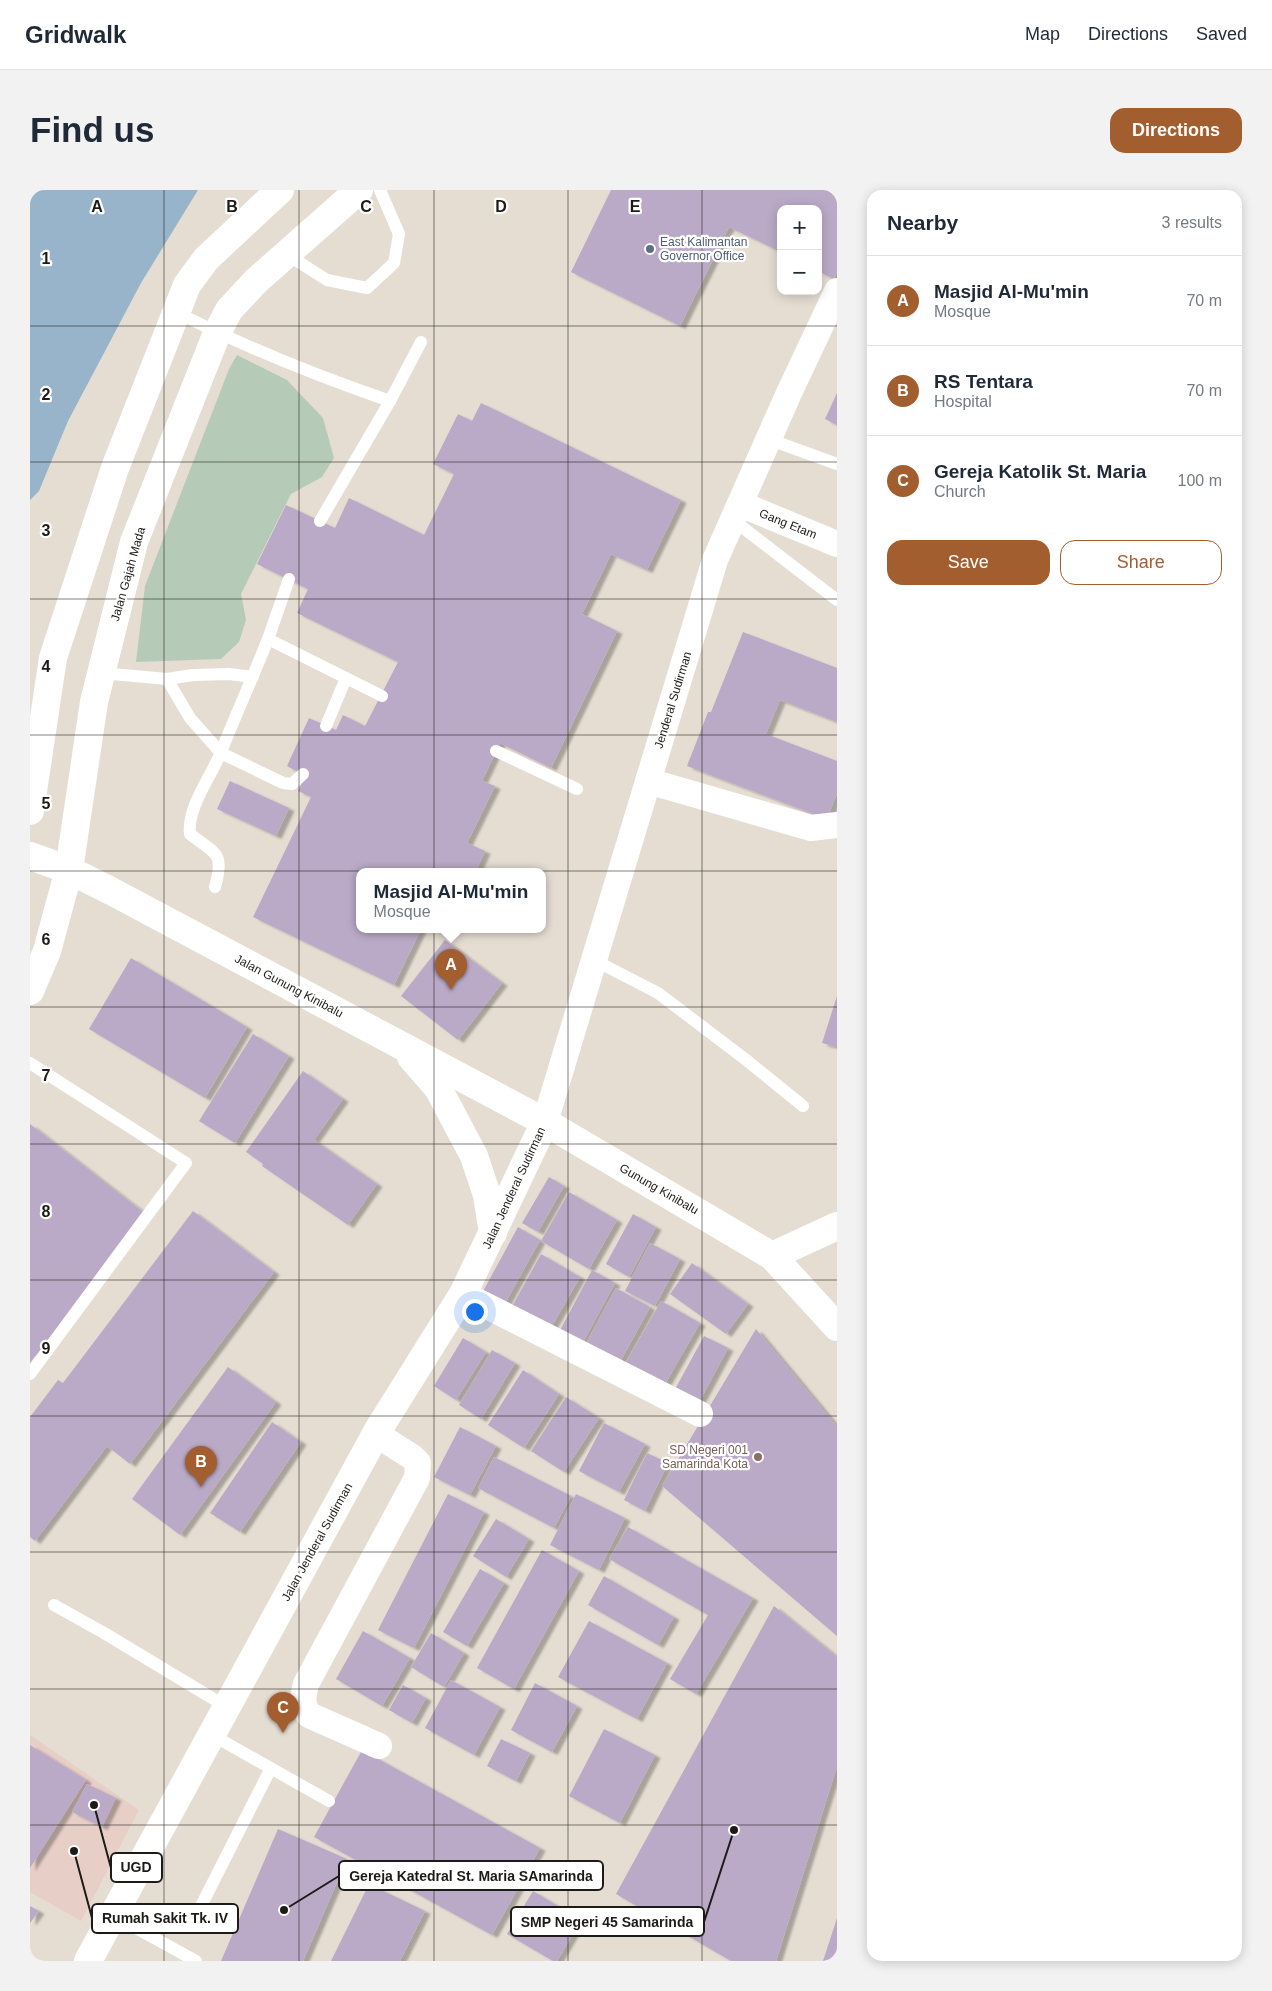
<!DOCTYPE html>
<meta charset="utf-8">
<style>
body{margin:0;font-family:Helvetica,sans-serif;background:#f2f2f3;color:#1f2937}
.controls{position:absolute;right:15px;top:15px;display:grid;overflow:hidden;border-radius:10px;box-shadow:0 2px 12px #0003}
.controls button{width:45px;height:45px;display:grid;place-items:center;padding:0;border:0;border-bottom:1px solid #e0e1e3;background:#fff;color:#1f2937;font:25px sans-serif}
.you{position:absolute;left:444px;top:1121px;width:18px;height:18px;margin:-12px;border:4px solid #fff;border-radius:50%;background:#1a73e8;box-shadow:0 0 0 8px #1a73e833}
.badge{display:grid;place-items:center;width:32px;height:32px;border-radius:50%;background:#a35e30;color:#fff;font-size:16px;font-weight:700}
.pin{position:absolute;translate:-50% -41px;filter:drop-shadow(0 1px 2px #0008)}
.pin::after{content:'';position:absolute;top:26px;width:18px;height:15px;background:inherit;clip-path:polygon(0 0,100% 0,50% 100%)}
.popup{position:absolute;left:326px;top:678px;width:190px;height:65px;box-sizing:border-box;display:grid;place-content:center;border-radius:10px;background:#fff;filter:drop-shadow(0 1px 4px #0005);font-size:16px;white-space:nowrap;color:#747a83}
.popup b{font-size:19px;color:#1f2937}
.popup::after{content:'';position:absolute;left:50%;top:100%;margin-left:-10px;border:10px solid transparent;border-top-color:#fff}
.list{margin:0;padding:0;list-style:none}
h2{display:flex;justify-content:space-between;align-items:center;height:65px;margin:0;padding:0 20px;font-size:21px}
h2 small{font-size:16px;font-weight:400;color:#747a83}
.list li{display:grid;grid-template-columns:32px 1fr auto;gap:15px;align-items:center;box-sizing:border-box;height:90px;padding:0 20px;border-top:1px solid #e0e1e3}
.list b{display:block;font-size:19px;white-space:nowrap}
.list p{margin:0;font-size:16px;white-space:nowrap;color:#747a83}
.list em{font-size:16px;font-style:normal;color:#747a83}
.actions{display:flex;gap:10px;padding:15px 20px}
.actions a{flex:1;padding:11px 0;border:1px solid #a35e30;border-radius:15px;text-align:center;font-size:18px;color:#a35e30}
.actions .main{background:#a35e30;color:#fff}
.map{position:relative;flex:none;width:807px;height:1771px;overflow:hidden;border-radius:15px}
header{display:flex;align-items:center;gap:30px;box-sizing:border-box;height:70px;padding:0 25px;background:#fff;border-bottom:1px solid #e0e1e3}
header strong{font-size:24px}
nav{display:flex;gap:28px;margin-inline-start:auto;font-size:18px}
.intro{display:flex;align-items:center;justify-content:space-between;box-sizing:border-box;height:120px;padding:0 30px}
h1{margin:0;font-size:35px}
.button{padding:12px 22px;border-radius:15px;background:#a35e30;color:#fff;font-size:18px;font-weight:700}
main{display:flex;gap:30px;padding:0 30px}
aside{flex:1;background:#fff;border-radius:15px;box-shadow:0 2px 12px #0003}
.map>svg:first-child{display:block}
.medical{fill:#e7cec7}
.green{fill:#b6cbb7}
.water{fill:#97b4ca}
.building{fill:#baaac7;filter:url(#shadow)}
.lines{fill:none;stroke-linecap:round;stroke-linejoin:round}
.lane{stroke:#fff;stroke-width:12}
.street{stroke:#fff;stroke-width:26}
.secondary{stroke:#fff;stroke-width:28}
.highway{stroke:#fff;stroke-width:28}
.grid{fill:none;stroke:#1d1b17;stroke-width:1;stroke-opacity:0.55}
.service-dot{fill:#5c6f8a;stroke:#fff;stroke-width:2}
.education-dot{fill:#8d6e63;stroke:#fff;stroke-width:2}
.labels{text-anchor:middle;stroke-width:4.5;stroke-linejoin:round;paint-order:stroke}
.service-label{font-size:12px;fill:#4e5e75;stroke:#fff;text-anchor:start}
.street-label{font-size:12px;fill:#1d1b17;stroke:#fff}
.education-label{font-size:12px;fill:#785e54;stroke:#fff;text-anchor:end}
.grid-label{font-size:16px;text-anchor:middle;font-weight:bold;fill:#1d1b17;stroke:#fff;stroke-width:4.5;stroke-linejoin:round;paint-order:stroke}
.leader{fill:none;stroke:#1d1b17;stroke-width:2}
.callout-dot{fill:#1d1b17;stroke:#fff;stroke-width:2}
.callout{fill:#fff;stroke:#1d1b17;stroke-width:2}
.callout-label{font-size:14px;text-anchor:middle;font-weight:bold;fill:#1d1b17}
</style>
<header>
<strong>Gridwalk</strong>
<nav><a>Map</a><a>Directions</a><a>Saved</a></nav>
</header>
<div class="intro"><h1>Find us</h1><a class="button">Directions</a></div>
<main>
<div class="map">
<svg width="807" height="1771" viewBox="0 0 807 1771">
<defs>
<filter id="shadow"><feDropShadow dx="5.5" dy="3" stdDeviation="1" flood-color="#0004"/></filter>
</defs>
<rect width="100%" height="100%" fill="#e5ddd2"/>
<path class="medical" d="M 0,1545 L 109,1620 L 51,1731 L 0,1702 Z"/>
<path class="green" d="M 207,165 L 257,190 L 293,228 L 304,268 L 292,287 L 261,304 L 211,404 L 216,430 L 209,452 L 191,469 L 106,472 L 115,396 L 199,179 Z"/>
<path class="water" d="M 0,0 L 168,0 L 111,93 L 38,231 L 9,301 L 0,310 Z"/>
<g class="building">
<path d="M 581,0 L 807,0 L 807,82 L 804,89 L 788,81 L 788,19 L 751,19 L 751,62 L 699,37 L 650,136 L 541,82 Z"/>
<path d="M 807,203 L 807,235 L 795,229 Z"/>
<path d="M 451,213 L 651,310 L 617,380 L 581,364 L 552,424 L 587,441 L 521,578 L 470,553 L 452,591 L 465,596 L 437,653 L 455,661 L 446,681 L 330,681 L 330,739 L 391,739 L 364,795 L 223,727 L 281,607 L 268,601 L 275,586 L 257,576 L 279,528 L 306,540 L 313,525 L 335,536 L 368,472 L 267,423 L 278,399 L 227,374 L 256,315 L 305,338 L 319,308 L 394,345 L 424,284 L 403,274 L 428,224 L 442,231 Z"/>
<path d="M 713,442 L 807,478 L 807,532 L 750,510 L 736,544 L 807,571 L 807,603 L 797,629 L 657,576 L 678,522 L 681,522 Z"/>
<path d="M 200,591 L 259,618 L 246,646 L 187,619 Z"/>
<path d="M 415,750 L 472,793 L 428,850 L 371,806 Z"/>
<path d="M 101,768 L 217,837 L 175,908 L 59,839 Z"/>
<path d="M 807,806 L 807,857 L 792,853 Z"/>
<path d="M 223,844 L 259,866 L 205,953 L 169,931 Z"/>
<path d="M 273,881 L 313,909 L 284,950 L 347,994 L 318,1035 L 232,976 L 233,974 L 216,962 Z"/>
<path d="M 0,934 L 113,1022 L 0,1173 Z"/>
<path d="M 519,987 L 534,996 L 508,1042 L 492,1033 Z"/>
<path d="M 539,1002 L 587,1030 L 559,1079 L 511,1051 Z"/>
<path d="M 163,1021 L 244,1082 L 100,1274 L 77,1256 L 5,1351 L 0,1347 L 0,1227 L 28,1190 L 33,1193 Z"/>
<path d="M 603,1024 L 626,1037 L 599,1087 L 576,1074 Z"/>
<path d="M 488,1037 L 510,1050 L 473,1117 L 451,1105 Z"/>
<path d="M 620,1053 L 650,1069 L 625,1116 L 595,1101 Z"/>
<path d="M 511,1064 L 550,1087 L 519,1141 L 480,1120 Z"/>
<path d="M 662,1073 L 718,1114 L 696,1144 L 640,1104 Z"/>
<path d="M 562,1080 L 585,1093 L 551,1156 L 528,1144 Z"/>
<path d="M 586,1098 L 620,1117 L 589,1174 L 555,1155 Z"/>
<path d="M 631,1111 L 670,1133 L 635,1194 L 596,1172 Z"/>
<path d="M 726,1139 L 807,1237 L 807,1446 L 632,1296 Z"/>
<path d="M 674,1146 L 698,1158 L 667,1216 L 643,1203 Z"/>
<path d="M 433,1148 L 456,1162 L 426,1210 L 404,1196 Z"/>
<path d="M 462,1160 L 485,1173 L 451,1229 L 429,1215 Z"/>
<path d="M 198,1177 L 246,1212 L 150,1345 L 102,1309 Z"/>
<path d="M 493,1180 L 529,1204 L 494,1258 L 458,1235 Z"/>
<path d="M 536,1207 L 569,1228 L 534,1282 L 501,1261 Z"/>
<path d="M 242,1232 L 271,1252 L 210,1342 L 180,1323 Z"/>
<path d="M 574,1233 L 615,1254 L 589,1302 L 549,1281 Z"/>
<path d="M 430,1237 L 466,1256 L 440,1305 L 404,1287 Z"/>
<path d="M 617,1263 L 638,1273 L 615,1321 L 594,1310 Z"/>
<path d="M 464,1267 L 541,1306 L 524,1338 L 448,1298 Z"/>
<path d="M 418,1304 L 454,1322 L 384,1458 L 348,1440 Z"/>
<path d="M 546,1304 L 595,1328 L 569,1380 L 520,1355 Z"/>
<path d="M 466,1329 L 499,1349 L 476,1387 L 443,1366 Z"/>
<path d="M 598,1337 L 723,1408 L 666,1504 L 640,1489 L 678,1425 L 579,1369 Z"/>
<path d="M 512,1360 L 549,1381 L 484,1499 L 447,1478 Z"/>
<path d="M 450,1379 L 474,1393 L 437,1456 L 413,1442 Z"/>
<path d="M 574,1386 L 644,1427 L 628,1455 L 558,1415 Z"/>
<path d="M 744,1416 L 807,1467 L 807,1576 L 746,1771 L 701,1771 L 586,1704 Z"/>
<path d="M 559,1431 L 637,1473 L 607,1529 L 528,1487 Z"/>
<path d="M 333,1441 L 380,1468 L 352,1516 L 306,1489 Z"/>
<path d="M 401,1443 L 434,1463 L 414,1497 L 381,1477 Z"/>
<path d="M 421,1490 L 470,1517 L 444,1565 L 395,1538 Z"/>
<path d="M 505,1493 L 547,1516 L 522,1562 L 481,1540 Z"/>
<path d="M 373,1495 L 396,1508 L 382,1533 L 359,1520 Z"/>
<path d="M 574,1539 L 625,1565 L 590,1633 L 539,1606 Z"/>
<path d="M 471,1549 L 500,1563 L 486,1591 L 457,1576 Z"/>
<path d="M 0,1555 L 56,1590 L 0,1678 Z"/>
<path d="M 332,1560 L 510,1658 L 462,1745 L 284,1647 Z"/>
<path d="M 57,1594 L 86,1608 L 72,1637 L 42,1622 Z"/>
<path d="M 248,1639 L 317,1669 L 273,1771 L 191,1771 Z"/>
<path d="M 339,1694 L 395,1721 L 370,1771 L 301,1771 Z"/>
<path d="M 503,1701 L 551,1730 L 527,1771 L 523,1771 L 477,1744 Z"/>
<path d="M 0,1716 L 9,1721 L 0,1733 Z"/>
<path d="M 807,1728 L 807,1771 L 793,1771 Z"/>
</g>
<g class="lines">
<g class="lane">
<path d="M 256,64 L 297,90 L 337,98 L 364,73 L 369,44 L 350,0"/>
<path d="M 146,122 C 215,157 287,186 360,211 L 290,331"/>
<path d="M 360,211 L 391,152"/>
<path d="M 738,249 L 807,274"/>
<path d="M 703,330 L 807,410"/>
<path d="M 238,449 L 259,389"/>
<path d="M 71,483 L 137,489 L 163,485 L 199,484 L 223,487"/>
<path d="M 137,489 L 160,528 L 191,563 L 253,593 L 262,594 L 273,584"/>
<path d="M 296,536 L 316,488"/>
<path d="M 466,561 L 547,599"/>
<path d="M 185,697 C 195,661 185,664 160,644 C 157,617 181,587 191,562 C 206,524 223,487 238,449 L 352,506"/>
<path d="M 564,770 L 628,803 L 715,869 L 773,916"/>
<path d="M 0,873 L 156,973 L 0,1184"/>
<path d="M 24,1415 L 74,1443 L 197,1517"/>
<path d="M 182,1545 L 299,1611"/>
<path d="M 169,1720 L 241,1578"/>
<path d="M 84,1726 L 166,1771"/>
</g>
<g class="street">
<path d="M 710,314 L 807,354"/>
<path d="M 618,591 L 781,638 L 807,635"/>
<path d="M 515,932 L 685,370 L 759,203 L 807,101"/>
<path d="M 433,1104 L 670,1224"/>
<path d="M 346,1244 L 382,1267 L 388,1273 L 387,1288 L 276,1494 C 273,1506 271,1514 279,1525 L 349,1556"/>
</g>
<g class="secondary">
<path d="M 0,666 L 39,680 L 81,701 L 515,932 L 742,1066 L 807,1137"/>
<path d="M 381,867 L 408,898 L 444,966 L 457,1005 L 463,1043"/>
<path d="M 742,1066 L 807,1036"/>
<path d="M 58,1771 L 348,1240 L 433,1104 L 515,932"/>
</g>
<g class="highway">
<path d="M 0,621 L 23,468 L 85,278 L 157,95 L 176,69 L 250,0"/>
<path d="M 0,801 L 17,761 L 39,680 L 64,512 L 104,352 L 187,143 L 199,120 L 226,91 L 329,0"/>
</g>
</g>
<path class="grid" d="M 134,0 L 134,1771M 269,0 L 269,1771M 404,0 L 404,1771M 538,0 L 538,1771M 672,0 L 672,1771M 0,136 L 807,136M 0,272 L 807,272M 0,409 L 807,409M 0,545 L 807,545M 0,681 L 807,681M 0,817 L 807,817M 0,954 L 807,954M 0,1090 L 807,1090M 0,1226 L 807,1226M 0,1362 L 807,1362M 0,1499 L 807,1499M 0,1635 L 807,1635"/>
<circle class="service-dot" cx="620" cy="59" r="5"/>
<circle class="education-dot" cx="728" cy="1267" r="5"/>
<g class="labels">
<g class="service-label">
<text x="630" y="56">East Kalimantan<tspan x="630" dy="14">Governor Office</tspan></text>
</g>
<g class="street-label">
<text transform="translate(758 334) rotate(22)" y="4">Gang Etam</text>
<text transform="translate(98 384) rotate(-74)" y="4">Jalan Gajah Mada</text>
<text transform="translate(643 510) rotate(-73)" y="4">Jenderal Sudirman</text>
<text transform="translate(259 796) rotate(28)" y="4">Jalan Gunung Kinibalu</text>
<text transform="translate(484 998) rotate(-65)" y="4">Jalan Jenderal Sudirman</text>
<text transform="translate(629 999) rotate(30)" y="4">Gunung Kinibalu</text>
<text transform="translate(287 1352) rotate(-61)" y="4">Jalan Jenderal Sudirman</text>
</g>
<g class="education-label">
<text x="718" y="1264">SD Negeri 001<tspan x="718" dy="14">Samarinda Kota</tspan></text>
</g>
</g>
<g class="grid-label">
<text x="67" y="22">A</text>
<text x="202" y="22">B</text>
<text x="336" y="22">C</text>
<text x="471" y="22">D</text>
<text x="605" y="22">E</text>
<text x="16" y="74">1</text>
<text x="16" y="210">2</text>
<text x="16" y="346">3</text>
<text x="16" y="482">4</text>
<text x="16" y="619">5</text>
<text x="16" y="755">6</text>
<text x="16" y="891">7</text>
<text x="16" y="1027">8</text>
<text x="16" y="1164">9</text>
</g>
<path class="leader" d="M64 1615L81 1678M254 1720L309 1686M44 1661L62 1728M704 1640L674 1732"/>
<g class="callout-dot">
<circle cx="64" cy="1615" r="5"/>
<circle cx="254" cy="1720" r="5"/>
<circle cx="44" cy="1661" r="5"/>
<circle cx="704" cy="1640" r="5"/>
</g>
<g class="callout">
<rect x="81" y="1663" width="51" height="29" rx="5"/>
<rect x="309" y="1671" width="264" height="29" rx="5"/>
<rect x="62" y="1714" width="146" height="29" rx="5"/>
<rect x="481" y="1717" width="193" height="29" rx="5"/>
</g>
<g class="callout-label">
<text x="106" y="1682">UGD</text>
<text x="441" y="1691">Gereja Katedral St. Maria SAmarinda</text>
<text x="135" y="1733">Rumah Sakit Tk. IV</text>
<text x="577" y="1737">SMP Negeri 45 Samarinda</text>
</g>
</svg>
<div class="controls">
<button>+</button>
<button>−</button>
</div>
<div class="you"></div>
<div class="pin badge" style="left:421px;top:800px">A</div>
<div class="popup"><b>Masjid Al-Mu'min</b>Mosque</div>
<div class="pin badge" style="left:171px;top:1297px">B</div>
<div class="pin badge" style="left:253px;top:1543px">C</div>
</div>
<aside>
<h2>Nearby<small>3 results</small></h2>
<ul class="list">
<li><span class="badge">A</span><div><b>Masjid Al-Mu'min</b><p>Mosque</p></div><em>70 m</em></li>
<li><span class="badge">B</span><div><b>RS Tentara</b><p>Hospital</p></div><em>70 m</em></li>
<li><span class="badge">C</span><div><b>Gereja Katolik St. Maria</b><p>Church</p></div><em>100 m</em></li>
</ul>
<div class="actions"><a class="main">Save</a><a>Share</a></div>
</aside>
</main>
